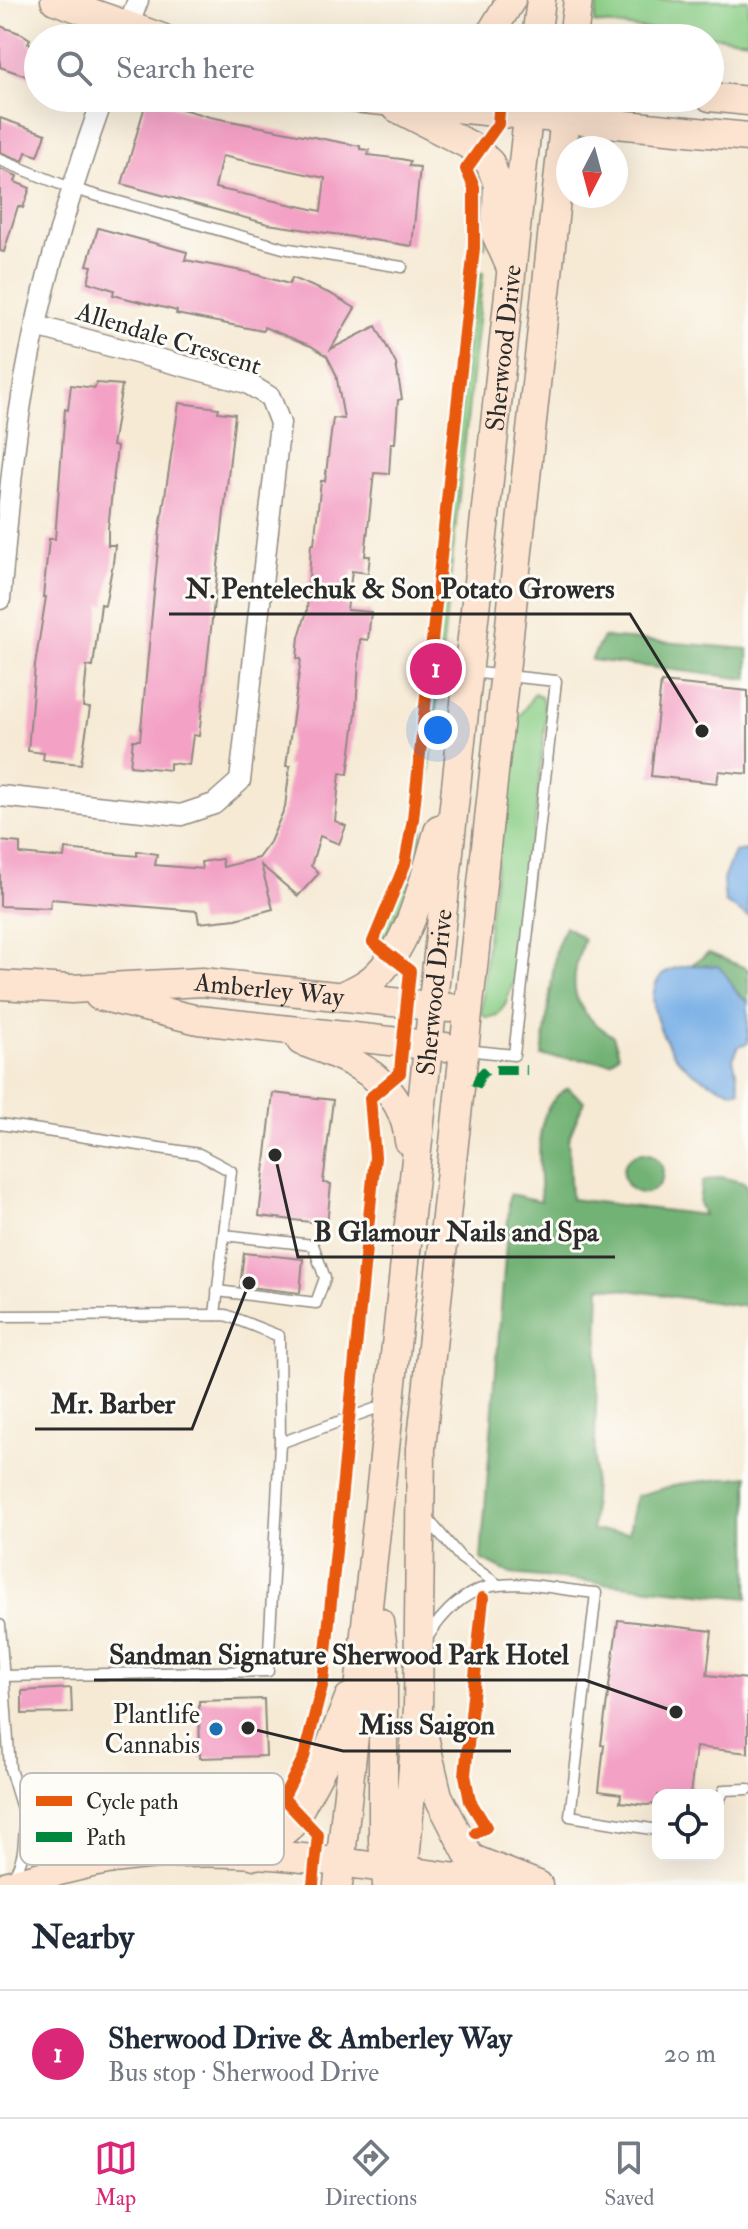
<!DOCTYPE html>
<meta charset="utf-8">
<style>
body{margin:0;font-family:"IM FELL Double Pica",serif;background:#f2f2f3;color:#1f2937}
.controls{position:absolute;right:24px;bottom:24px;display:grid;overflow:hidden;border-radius:16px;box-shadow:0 8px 32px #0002}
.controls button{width:72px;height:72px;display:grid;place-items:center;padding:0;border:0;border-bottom:2px solid #e0e1e3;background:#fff;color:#1f2937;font:40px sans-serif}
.compass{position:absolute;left:556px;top:136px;width:72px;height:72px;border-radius:50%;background:#fff;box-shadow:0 8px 32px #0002;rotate:186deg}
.you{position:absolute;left:438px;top:730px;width:28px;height:28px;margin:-20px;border:6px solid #fff;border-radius:50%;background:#1a73e8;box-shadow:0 0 0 12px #1a73e833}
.badge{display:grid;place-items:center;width:52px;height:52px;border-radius:50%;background:#db2777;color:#fff;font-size:26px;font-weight:700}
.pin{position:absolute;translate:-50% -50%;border:4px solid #fff;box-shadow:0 2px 8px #0006}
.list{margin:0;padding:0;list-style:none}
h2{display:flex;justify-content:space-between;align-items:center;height:104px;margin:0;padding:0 32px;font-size:34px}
h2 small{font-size:26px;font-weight:400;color:#747a83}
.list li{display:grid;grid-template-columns:52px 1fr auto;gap:24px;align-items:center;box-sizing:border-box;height:128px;padding:0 32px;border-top:2px solid #e0e1e3}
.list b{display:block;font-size:30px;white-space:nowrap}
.list p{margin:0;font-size:26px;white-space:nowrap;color:#747a83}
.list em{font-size:26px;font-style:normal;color:#747a83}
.icon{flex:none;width:44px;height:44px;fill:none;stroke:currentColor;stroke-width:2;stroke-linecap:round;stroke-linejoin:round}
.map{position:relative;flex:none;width:748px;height:1885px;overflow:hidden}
.search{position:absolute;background:#fff;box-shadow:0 8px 32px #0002;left:24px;right:24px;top:24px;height:88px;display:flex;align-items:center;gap:20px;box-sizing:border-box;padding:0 28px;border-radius:44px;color:#747a83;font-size:30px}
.sheet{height:232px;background:#fff}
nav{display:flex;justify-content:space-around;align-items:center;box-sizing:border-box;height:112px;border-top:2px solid #e0e1e3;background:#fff;font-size:22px;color:#747a83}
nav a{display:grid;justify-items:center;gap:4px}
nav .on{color:#db2777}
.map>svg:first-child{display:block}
.green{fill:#8dcf88;stroke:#5c7d5a;stroke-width:2}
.forest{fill:#72b274;stroke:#4e6e50;stroke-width:2}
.water{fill:#77aee6;stroke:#516c88;stroke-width:2}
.building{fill:#f3a1c5;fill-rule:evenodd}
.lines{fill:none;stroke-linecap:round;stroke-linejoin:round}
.lane-casing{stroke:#908a80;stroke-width:13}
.street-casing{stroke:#908a80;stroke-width:23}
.secondary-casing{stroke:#908a80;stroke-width:31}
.lane{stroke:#fff;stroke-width:10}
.street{stroke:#fff;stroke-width:20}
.secondary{stroke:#fde4d0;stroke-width:28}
.quiet{stroke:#00873e;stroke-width:10;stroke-dasharray:20 10;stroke-linecap:butt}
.cycleway-casing{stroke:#fdfcf7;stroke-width:17}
.cycleway{stroke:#e8590c;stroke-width:12}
.poi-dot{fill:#1f6fb2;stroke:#fdfcf7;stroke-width:3}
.labels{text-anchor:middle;stroke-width:6;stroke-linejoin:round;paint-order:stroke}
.street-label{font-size:26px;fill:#2b2b2b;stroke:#fdfcf7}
.poi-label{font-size:26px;fill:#2b2b2b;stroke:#fdfcf7;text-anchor:end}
.key{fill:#fdfcf7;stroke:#bebdba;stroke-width:2}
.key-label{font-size:22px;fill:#2b2b2b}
.leader{fill:none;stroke:#2b2b2b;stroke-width:3}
.callout-dot{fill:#2b2b2b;stroke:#fdfcf7;stroke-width:3}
.callout-label{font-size:28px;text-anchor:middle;font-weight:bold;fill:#2b2b2b;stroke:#fdfcf7;stroke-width:6;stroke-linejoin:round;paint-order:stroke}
</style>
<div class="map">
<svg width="748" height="1885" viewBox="0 0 748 1885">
<rect width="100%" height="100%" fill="#fdfcf7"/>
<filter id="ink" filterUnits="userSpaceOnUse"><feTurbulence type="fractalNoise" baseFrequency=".0125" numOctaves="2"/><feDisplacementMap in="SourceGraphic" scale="16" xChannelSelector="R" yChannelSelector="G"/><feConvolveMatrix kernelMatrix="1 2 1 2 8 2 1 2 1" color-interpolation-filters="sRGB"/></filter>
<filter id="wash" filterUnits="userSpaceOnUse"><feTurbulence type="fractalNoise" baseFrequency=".006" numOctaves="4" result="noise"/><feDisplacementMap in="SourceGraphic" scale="32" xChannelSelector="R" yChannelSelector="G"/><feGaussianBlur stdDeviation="1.8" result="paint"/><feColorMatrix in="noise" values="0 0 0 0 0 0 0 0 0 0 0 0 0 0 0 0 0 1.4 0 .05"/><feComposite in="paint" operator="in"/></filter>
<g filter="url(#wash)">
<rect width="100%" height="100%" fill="#f6ead5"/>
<g class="green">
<path d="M 598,0 L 748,0 L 748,40 L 594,23 Z"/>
<path d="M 473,165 C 495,180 486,224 485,247 L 478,245 L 480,193 Z"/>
<path d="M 476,272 L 483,273 L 424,820 C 420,850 404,928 379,944 L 378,938 L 401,888 L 415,831 Z"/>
<path d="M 535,693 L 542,698 L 546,716 L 520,965 L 505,1005 L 497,1015 L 487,1018 L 481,1014 L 489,918 L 517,720 Z"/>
</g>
<g class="forest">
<path d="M 603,637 L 748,649 L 748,679 L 591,660 Z"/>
<path d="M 565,926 L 584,939 C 567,985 570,1010 613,1036 L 619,1054 L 611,1062 L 542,1056 L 556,949 Z"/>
<path d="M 709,953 L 748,969 L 748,1002 L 706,965 L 691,965 Z"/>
<path d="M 568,1088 L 584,1101 L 568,1140 L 571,1199 L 704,1215 L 699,1203 L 702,1182 L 722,1177 L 745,1183 L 748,1189 L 748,1307 L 600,1286 L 592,1531 L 629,1532 L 636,1496 L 678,1484 L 748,1476 L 748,1598 L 511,1574 L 481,1559 L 510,1194 L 541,1201 C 540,1164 530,1108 568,1088 Z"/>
<circle cx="643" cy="1173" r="20"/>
</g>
<g class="water">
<path d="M 748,850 L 748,917 L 725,902 L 723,880 L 734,852 Z"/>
<path d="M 691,965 L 718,966 C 732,978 732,993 748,1002 L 748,1043 L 739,1046 L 733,1058 L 740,1090 L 734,1092 C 717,1085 698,1078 684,1065 C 665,1049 640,996 662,975 C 670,968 681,967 691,965 Z"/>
</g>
<g id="blocks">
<g class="building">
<path d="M 0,26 L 22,34 L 30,39 L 28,43 L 38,47 L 38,80 L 0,67 Z"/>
<path d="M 147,99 L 210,117 L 360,146 L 360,149 L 369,150 L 368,155 L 401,159 L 410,161 L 409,166 L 420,167 L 412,246 L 268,224 L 122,184 ZM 222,156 L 325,178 L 321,211 L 215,188 Z"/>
<path d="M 0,118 L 46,134 L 38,156 L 26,152 L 23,161 L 0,152 Z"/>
<path d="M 0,169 L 17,176 L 15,182 L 30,188 L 23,208 L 18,206 L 4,252 L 0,251 Z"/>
<path d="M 98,228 L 187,252 L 185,260 L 247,272 L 289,284 L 292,278 L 331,294 L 355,308 L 331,349 L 376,326 L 396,364 L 402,399 L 398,400 L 395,443 L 391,443 L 389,474 L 374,473 L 365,556 L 370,556 L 368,573 L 352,571 L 347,610 L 371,612 L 368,640 L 360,639 L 356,713 L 348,774 L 340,773 L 335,821 L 346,826 L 339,844 L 320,836 L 311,866 L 319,873 L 298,896 L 261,865 L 273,909 L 236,919 L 199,923 L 197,911 L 51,899 L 50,908 L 0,906 L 0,841 L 20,843 L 20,854 L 64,858 L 65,849 L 137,856 L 137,851 L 157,854 L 155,865 L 202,869 L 201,862 L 222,859 L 223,867 L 258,858 L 270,842 L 285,807 L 290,766 L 286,766 L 301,659 L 297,658 L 299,637 L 307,611 L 311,544 L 314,544 L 321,481 L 325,481 L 333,418 L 344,419 L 336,374 L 327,356 L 311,346 L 264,327 L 263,331 L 176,314 L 177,311 L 113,295 L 114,290 L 88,282 L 92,266 L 87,265 Z"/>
<path d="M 96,383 L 122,385 L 112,446 L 117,447 L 108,528 L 108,545 L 115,545 L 113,563 L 105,605 L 101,604 L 93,667 L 87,666 L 83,707 L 90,708 L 81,764 L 43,760 L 44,753 L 28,751 L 35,665 L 46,597 L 43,597 L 49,539 L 55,539 L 65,409 L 68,410 L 71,385 L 95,388 Z"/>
<path d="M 179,403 L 219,408 L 218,412 L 235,414 L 199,736 L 193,735 L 189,765 L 170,763 L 170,770 L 130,766 L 133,740 L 140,740 L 160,529 Z"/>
<path d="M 661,682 L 748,691 L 748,774 L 719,771 L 717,783 L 651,776 Z"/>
<path d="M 273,1093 L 333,1100 L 323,1183 L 331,1184 L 327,1224 L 259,1216 Z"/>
<path d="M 244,1253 L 303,1259 L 300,1293 L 240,1286 Z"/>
<path d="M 618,1620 L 712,1631 L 707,1675 L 748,1679 L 748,1753 L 696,1747 L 690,1795 L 658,1795 L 658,1803 L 647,1805 L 620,1802 L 621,1794 L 599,1791 L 604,1745 L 601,1745 Z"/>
<path d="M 71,1688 L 72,1713 L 22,1714 L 22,1691 Z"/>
<path d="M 264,1699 L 266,1756 L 200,1758 L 199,1701 Z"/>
</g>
</g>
</g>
<g filter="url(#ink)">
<use href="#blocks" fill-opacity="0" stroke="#908a80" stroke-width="2"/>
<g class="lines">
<defs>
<g id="lane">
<path d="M 0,160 L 70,188 L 283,248 L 402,267"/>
<path d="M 465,1050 L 514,1055 L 556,681 L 469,672"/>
<path d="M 0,1124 L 199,1154 L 231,1171 L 215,1315"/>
<path d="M 217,1291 L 316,1303 L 325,1278 L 313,1245 L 224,1235"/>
<path d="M 0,1316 L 226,1315 L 279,1336 L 280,1443 L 268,1671 L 2,1676"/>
<path d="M 280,1443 L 385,1405"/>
<path d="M 426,1517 L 461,1558 L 497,1584"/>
<path d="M 0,1625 L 10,1769 L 25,1819 L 41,1845 L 46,1871"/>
<path d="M 427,1638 C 474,1563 520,1586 596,1593 L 570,1816 L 658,1830"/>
<path d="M 718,1803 L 724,1790 L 748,1789"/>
<path d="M 12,1878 C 25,1860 24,1842 25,1821"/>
</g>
<g id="street">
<path d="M 124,38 L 138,0"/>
<path d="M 0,599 C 6,538 10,477 19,416 C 35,308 66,201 103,98"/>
<path d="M 0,796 L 181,815 L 214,804 L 240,781 L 280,423 L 270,397 L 247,383 L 36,326"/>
</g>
<g id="secondary">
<path d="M 55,0 L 162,38"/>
<path d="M 488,38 L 511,0"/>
<path d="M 536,38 L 541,0"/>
<path d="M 573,38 L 578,0"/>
<path d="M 710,97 L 748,101"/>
<path d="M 353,98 L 748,137"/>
<path d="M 397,108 L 473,147 L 490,163 L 498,185 L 496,234 L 511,268"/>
<path id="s1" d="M 0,985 L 71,989 L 202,982 L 450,1008"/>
<path d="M 99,996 L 198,1020 L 445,1047"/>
<path d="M 342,996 C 355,990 369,984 379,973 C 413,937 425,875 439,829"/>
<path d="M 301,1041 C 353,1059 403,1081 409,1141"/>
<path d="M 379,1622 L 383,1648 L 383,1841 L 387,1885"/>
<path d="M 424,1737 L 438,1796 L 470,1858 L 538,1885"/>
<path d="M 255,1855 L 291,1825 L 323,1765 L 349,1698"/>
<path d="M 8,1885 C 43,1876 79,1864 115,1859 C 246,1839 381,1870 511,1885"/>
<path id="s2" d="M 338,1885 L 530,98"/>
<path d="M 403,1885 L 418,1709 L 421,1448 L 567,98"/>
</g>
</defs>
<use href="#lane" class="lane-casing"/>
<use href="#street" class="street-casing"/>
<use href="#secondary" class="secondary-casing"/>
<use href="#lane" class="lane"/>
<use href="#street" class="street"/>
<use href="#secondary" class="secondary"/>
<path class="quiet" d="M 476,1087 L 480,1076 L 486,1070 L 527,1070"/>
<defs>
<g id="cycleway">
<path d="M 476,1833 L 486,1827 L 470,1801 L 465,1775 L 483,1598"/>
<path d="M 313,1885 L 318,1835 L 283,1798 L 304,1757 L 323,1682 L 375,1157 L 370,1098 L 400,1073 L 401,1061 L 410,971 L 373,942 L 405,864 L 413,819 L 474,248 L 474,187 L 466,169 L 498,124 L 500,98"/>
</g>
</defs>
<use href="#cycleway" class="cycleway-casing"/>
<use href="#cycleway" class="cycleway"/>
</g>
</g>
<circle class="poi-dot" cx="216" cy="1729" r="8"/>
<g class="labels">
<g class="street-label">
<text transform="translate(169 338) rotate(17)" y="9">Allendale Crescent</text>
<text dy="9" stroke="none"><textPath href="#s2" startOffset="1546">Sherwood Drive</textPath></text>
<text dy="9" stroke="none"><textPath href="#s1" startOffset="270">Amberley Way</textPath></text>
<text dy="9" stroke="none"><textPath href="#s2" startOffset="898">Sherwood Drive</textPath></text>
</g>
<g class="poi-label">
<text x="200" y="1723">Plantlife<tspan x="200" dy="30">Cannabis</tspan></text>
</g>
</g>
<rect x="20" y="1773" width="264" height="92" rx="12" class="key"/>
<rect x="36" y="1796" width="36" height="10" fill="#e8590c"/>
<rect x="36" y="1832" width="36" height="10" fill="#00873e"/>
<g class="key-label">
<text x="86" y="1809">Cycle path</text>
<text x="86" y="1845">Path</text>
</g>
<path class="leader" d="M702 731L630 614H169M275 1155L298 1257H615M249 1283L192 1429H35M676 1712L585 1680H94M248 1728L343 1751H511"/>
<g class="callout-dot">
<circle cx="702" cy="731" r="8"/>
<circle cx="275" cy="1155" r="8"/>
<circle cx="249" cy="1283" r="8"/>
<circle cx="676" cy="1712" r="8"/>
<circle cx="248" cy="1728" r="8"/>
</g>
<g class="callout-label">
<text x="400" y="598">N. Pentelechuk &amp; Son Potato Growers</text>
<text x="456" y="1241">B Glamour Nails and Spa</text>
<text x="113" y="1413">Mr. Barber</text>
<text x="339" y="1664">Sandman Signature Sherwood Park Hotel</text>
<text x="427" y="1734">Miss Saigon</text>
</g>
</svg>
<div class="controls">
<button><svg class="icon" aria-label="locate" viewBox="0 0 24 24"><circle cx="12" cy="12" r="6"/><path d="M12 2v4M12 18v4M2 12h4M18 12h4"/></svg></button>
</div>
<svg class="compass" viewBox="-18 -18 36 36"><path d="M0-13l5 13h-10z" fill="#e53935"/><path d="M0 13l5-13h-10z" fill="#747a83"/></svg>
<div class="you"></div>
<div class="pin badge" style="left:436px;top:669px">1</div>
<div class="search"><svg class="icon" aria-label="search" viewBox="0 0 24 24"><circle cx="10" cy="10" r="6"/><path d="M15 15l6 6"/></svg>Search here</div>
</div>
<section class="sheet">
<h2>Nearby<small></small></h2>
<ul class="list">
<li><span class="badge">1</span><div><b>Sherwood Drive &amp; Amberley Way</b><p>Bus stop · Sherwood Drive</p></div><em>20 m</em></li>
</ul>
</section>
<nav>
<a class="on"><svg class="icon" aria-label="map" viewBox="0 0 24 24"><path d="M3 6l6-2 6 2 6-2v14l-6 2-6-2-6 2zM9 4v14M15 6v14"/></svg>Map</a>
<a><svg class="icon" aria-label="directions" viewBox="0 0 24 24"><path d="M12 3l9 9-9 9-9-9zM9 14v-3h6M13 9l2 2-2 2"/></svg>Directions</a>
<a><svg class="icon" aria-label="saved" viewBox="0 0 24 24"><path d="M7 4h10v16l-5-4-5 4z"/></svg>Saved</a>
</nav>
